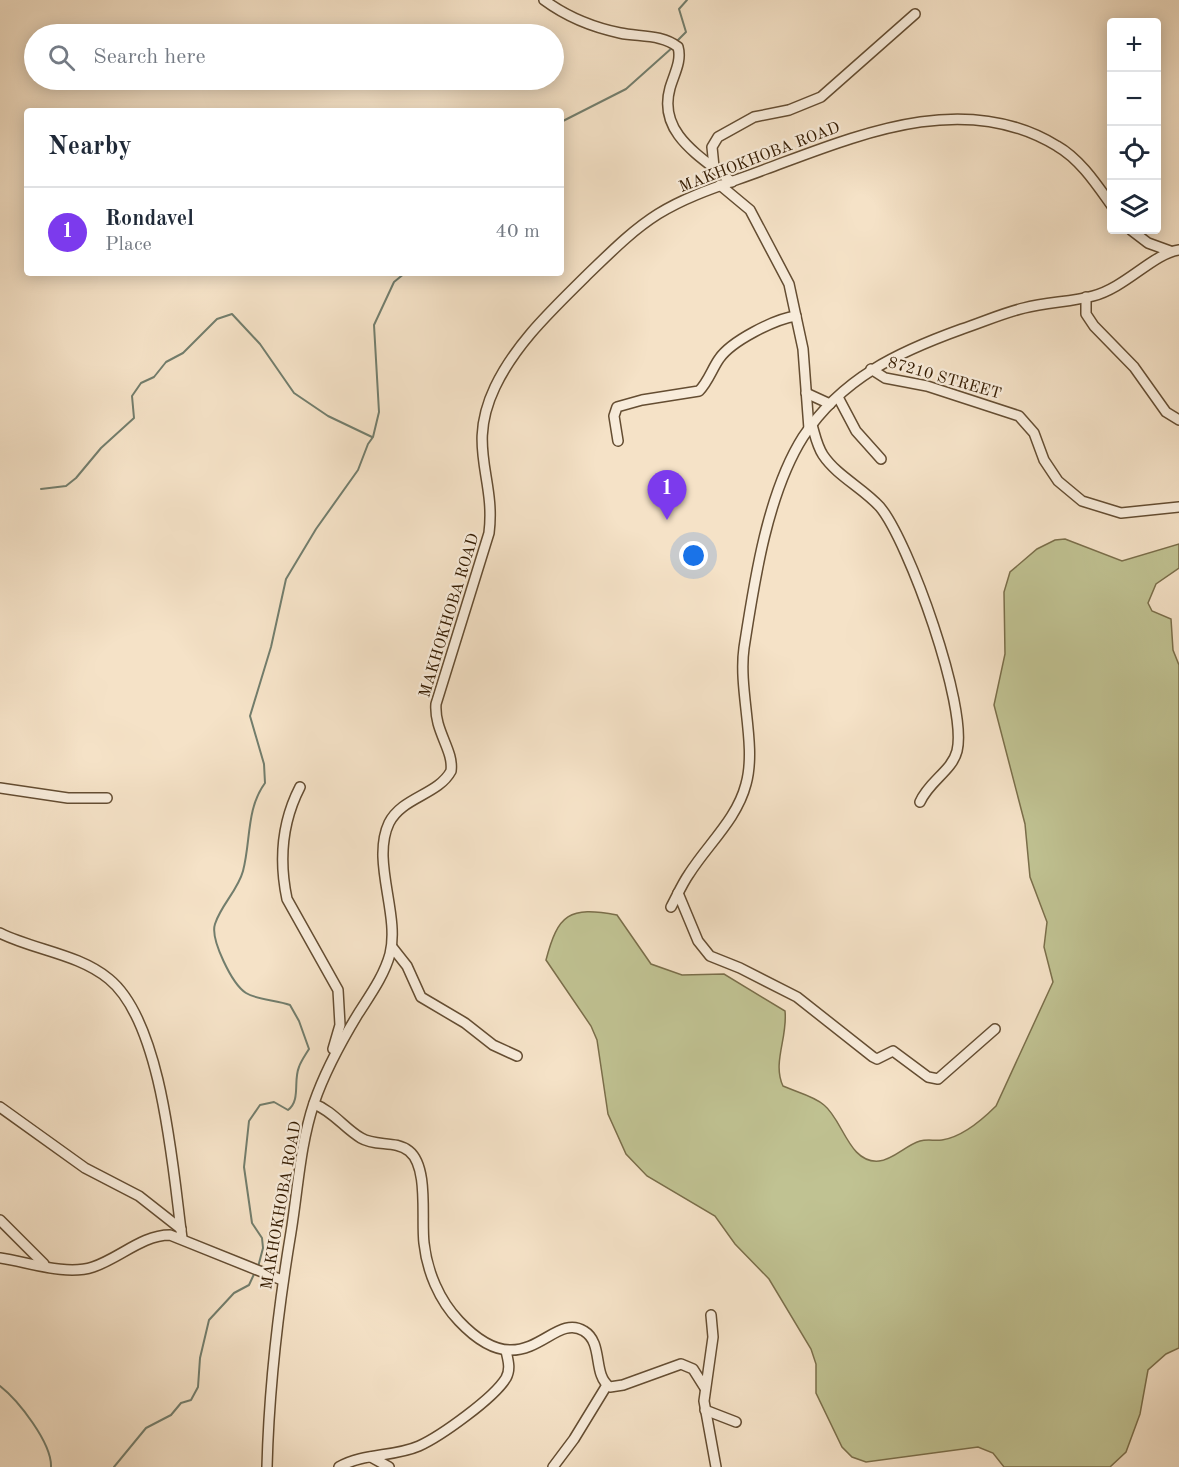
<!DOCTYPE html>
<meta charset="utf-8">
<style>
body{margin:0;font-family:"Old Standard TT",serif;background:#f2f2f3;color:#1f2937}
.controls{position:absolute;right:18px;top:18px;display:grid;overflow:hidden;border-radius:6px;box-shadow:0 3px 15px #0003}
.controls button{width:54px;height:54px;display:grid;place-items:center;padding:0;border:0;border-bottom:2px solid #e0e1e3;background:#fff;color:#1f2937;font:30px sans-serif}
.you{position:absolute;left:694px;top:556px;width:21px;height:21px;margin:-15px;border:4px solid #fff;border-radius:50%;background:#1a73e8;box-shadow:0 0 0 9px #1a73e833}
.badge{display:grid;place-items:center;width:39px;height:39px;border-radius:50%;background:#7c3aed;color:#fff;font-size:20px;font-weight:700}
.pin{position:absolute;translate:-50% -50px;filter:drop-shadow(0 2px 3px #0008)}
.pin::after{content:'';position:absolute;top:32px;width:21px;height:18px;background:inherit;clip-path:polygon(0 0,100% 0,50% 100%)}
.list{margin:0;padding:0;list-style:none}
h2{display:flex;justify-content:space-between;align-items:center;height:78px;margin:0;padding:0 24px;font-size:26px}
h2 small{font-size:20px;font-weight:400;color:#747a83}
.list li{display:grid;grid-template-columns:39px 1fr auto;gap:18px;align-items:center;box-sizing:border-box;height:90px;padding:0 24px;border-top:2px solid #e0e1e3}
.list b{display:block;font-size:22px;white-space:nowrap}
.list p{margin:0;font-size:20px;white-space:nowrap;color:#747a83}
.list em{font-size:20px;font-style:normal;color:#747a83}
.icon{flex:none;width:33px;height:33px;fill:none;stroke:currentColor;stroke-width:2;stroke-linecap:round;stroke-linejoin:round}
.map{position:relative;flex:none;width:1179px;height:1467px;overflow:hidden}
.search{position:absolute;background:#fff;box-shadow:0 3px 15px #0003;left:24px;top:24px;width:540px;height:66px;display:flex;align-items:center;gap:15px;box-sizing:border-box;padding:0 21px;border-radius:33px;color:#747a83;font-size:22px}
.panel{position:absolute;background:#fff;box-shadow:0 3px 15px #0003;left:24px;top:108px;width:540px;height:168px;border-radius:6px}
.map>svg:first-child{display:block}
.green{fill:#c0c292;stroke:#7a6e4a;stroke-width:1.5}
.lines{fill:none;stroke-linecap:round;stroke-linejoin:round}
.stream{stroke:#727d6c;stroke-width:2}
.minor-casing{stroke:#644d32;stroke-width:12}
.minor{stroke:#f8ecdb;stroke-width:9}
.labels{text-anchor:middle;stroke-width:4.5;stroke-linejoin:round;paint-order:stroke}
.street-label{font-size:16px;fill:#341b01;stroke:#f8ecdb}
</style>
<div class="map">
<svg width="1179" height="1467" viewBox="0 0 1179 1467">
<rect width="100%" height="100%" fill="#f5e2c7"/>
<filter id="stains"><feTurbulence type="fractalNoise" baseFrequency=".00333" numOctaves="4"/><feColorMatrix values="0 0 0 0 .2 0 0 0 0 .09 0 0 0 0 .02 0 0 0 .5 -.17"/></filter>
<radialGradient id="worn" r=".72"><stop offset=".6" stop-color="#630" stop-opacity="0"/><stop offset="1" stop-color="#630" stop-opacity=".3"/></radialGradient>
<path class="green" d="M 1065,539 L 1122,561 L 1179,544 L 1179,568 L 1156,584 L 1148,603 L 1152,611 L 1171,619 L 1173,650 L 1179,665 L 1179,1348 L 1166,1354 L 1148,1370 L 1140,1414 L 1126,1452 L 1110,1467 L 1004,1467 L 993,1453 L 978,1447 L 866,1462 L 852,1457 L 842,1447 L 816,1393 L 816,1364 L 811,1349 L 769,1279 L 735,1244 L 715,1216 L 647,1176 L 626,1154 L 608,1114 L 597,1040 L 591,1026 L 546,960 C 558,914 569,906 617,915 L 651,964 L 682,975 L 724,974 L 785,1011 C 788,1037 772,1063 783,1086 C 796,1092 814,1096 824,1105 C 843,1120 849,1164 879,1161 C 893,1160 906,1145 920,1141 C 927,1139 935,1141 942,1140 C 963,1137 982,1120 996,1106 L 1053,982 L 1044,947 L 1047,922 L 1030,877 L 1025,824 L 994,705 L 1005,654 L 1004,592 L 1010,572 L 1037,549 L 1055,540 Z"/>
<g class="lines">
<g class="stream">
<path d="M 676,42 L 686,32 L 679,9 L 687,0"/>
<path d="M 561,122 L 626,89 L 673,47"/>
<path d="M 41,489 L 66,486 L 76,478 L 101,448 L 134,418 L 132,396 L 141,383 L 154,377 L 166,362 L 183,353 L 217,319 L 232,314 L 260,344 L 294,393 L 328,416 L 372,437"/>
<path d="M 258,1267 L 263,1248 L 262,1238 L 252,1223 L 244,1167 L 249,1121 L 260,1105 L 274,1102 L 288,1110 C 301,1100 293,1081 299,1067 C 301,1061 306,1054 309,1049 L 299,1021 L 290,1005 C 277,1000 257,1000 246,993 C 232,984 210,939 215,924 C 221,905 238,890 243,871 C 251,841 246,809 265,783 L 264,764 L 250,716 L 271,647 L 286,579 L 316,529 L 358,470 L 368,444 L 373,437 L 379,412 L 374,325 L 394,282 L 405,273"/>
<path d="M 0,1386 C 18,1400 52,1443 51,1467"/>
<path d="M 114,1467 L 146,1428 L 171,1415 L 181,1403 L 191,1400 L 198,1387 L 200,1358 L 209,1320 L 234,1293 L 249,1285 L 255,1272"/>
</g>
<defs>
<g id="minor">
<path d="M 544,0 C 567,17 591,27 620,33 C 639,37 662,34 678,47 C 682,61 674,74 670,88 C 657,134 702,157 732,182"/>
<path d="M 714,167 L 712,147 L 718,137 L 754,117 L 789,110 L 821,97 L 915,14"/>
<path d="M 720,185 L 750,210 L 789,284 L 803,349 L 809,429"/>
<path d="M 1131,230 L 1148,243 L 1170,251"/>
<path d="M 1086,297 L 1086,314 L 1094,326 L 1134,367 L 1166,412 L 1179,420"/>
<path d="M 871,369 L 885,378 L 927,386 L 1019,416 L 1034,433 L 1044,460 L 1058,481 L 1082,501 L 1121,513 L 1179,507"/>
<path d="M 806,393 L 830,404"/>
<path d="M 838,397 L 856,431 L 881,459"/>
<path d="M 812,425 C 815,435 817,446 823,455 C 837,476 863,488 880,507 C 909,542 968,707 957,751 C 952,771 929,781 920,802"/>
<path d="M 618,441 L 614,416 L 617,407 L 642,400 L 699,391 C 708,382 712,369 719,359 C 731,341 775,319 796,316"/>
<path d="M 300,787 C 282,822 279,861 287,899 L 338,990 L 340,1025 L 333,1049"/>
<path d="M 0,788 L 68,798 L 107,798"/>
<path d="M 678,893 L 698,941 L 710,956 L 740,968 L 797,997 L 873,1057 L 877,1059 L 893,1051 L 928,1077 L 938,1079 L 995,1029"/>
<path d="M 671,907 C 677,896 682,884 689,874 C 708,844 737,819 746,784 C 757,745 738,690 744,648 C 754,583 767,494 803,437 C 842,378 898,352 962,329 C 983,322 1003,313 1024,308 C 1047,302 1071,302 1093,296 C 1125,288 1154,253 1179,250"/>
<path d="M 0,933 C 34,950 79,954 109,979 C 163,1023 173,1172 182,1238"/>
<path d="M 392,947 L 407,966 L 421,997 L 465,1023 L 493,1045 L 517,1056"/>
<path d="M 314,1104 C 333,1111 344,1128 361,1138 C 376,1147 395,1140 409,1151 C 429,1167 421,1219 424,1243 C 427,1271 439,1300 459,1321 C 525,1391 551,1310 584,1331 C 604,1343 592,1375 610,1387 L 623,1385 L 681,1364 L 693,1369 L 705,1388"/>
<path d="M 0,1107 L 85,1168 L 139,1196 L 181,1229"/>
<path d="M 0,1220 L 44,1264"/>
<path d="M 0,1258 C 28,1262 66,1276 93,1267 C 120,1258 142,1235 170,1235 L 282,1280"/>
<path d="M 711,1315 L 713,1337 L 704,1401 L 716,1467"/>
<path d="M 705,1410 L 736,1422"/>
<path d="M 371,1457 L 389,1467"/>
<path d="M 267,1467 C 269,1388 278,1310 291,1232 C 298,1189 300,1145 314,1103 C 325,1071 341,1042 358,1014 C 370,995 384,976 390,954 C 400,914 371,861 389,823 C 402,797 438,795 451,771 C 454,750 434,731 436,704 L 489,533 C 496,477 466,448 495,387 C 516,343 552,310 586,276 C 609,254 631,231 658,214 C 692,193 730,183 766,169 C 858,135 964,89 1057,146 C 1080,159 1097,185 1112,206"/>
<path d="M 339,1467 C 363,1453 394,1457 419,1446 C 441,1436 494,1398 506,1378 C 511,1369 508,1360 506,1351"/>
<path d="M 553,1467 L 574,1439 L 607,1385"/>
</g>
</defs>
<use href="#minor" class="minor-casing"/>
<use href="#minor" class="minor"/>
</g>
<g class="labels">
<g class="street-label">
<text transform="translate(759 156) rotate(-21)" y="6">MAKHOKHOBA ROAD</text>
<text transform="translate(945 377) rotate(16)" y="6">87210 STREET</text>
<text transform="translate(448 615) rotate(-73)" y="6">MAKHOKHOBA ROAD</text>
<text transform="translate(280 1205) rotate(-80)" y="6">MAKHOKHOBA ROAD</text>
</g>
</g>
<rect width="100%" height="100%" filter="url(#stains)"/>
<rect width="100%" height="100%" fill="url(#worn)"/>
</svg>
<div class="controls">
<button>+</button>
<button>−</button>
<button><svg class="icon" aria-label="locate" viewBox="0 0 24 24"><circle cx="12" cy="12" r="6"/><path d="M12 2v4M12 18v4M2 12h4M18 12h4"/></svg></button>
<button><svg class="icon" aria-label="layers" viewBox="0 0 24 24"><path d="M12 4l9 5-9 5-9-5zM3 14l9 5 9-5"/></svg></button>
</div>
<div class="you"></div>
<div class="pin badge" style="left:667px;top:520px">1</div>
<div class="search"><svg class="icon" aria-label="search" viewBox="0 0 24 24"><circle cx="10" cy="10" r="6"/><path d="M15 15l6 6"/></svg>Search here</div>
<section class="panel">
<h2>Nearby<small></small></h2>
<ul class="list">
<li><span class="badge">1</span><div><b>Rondavel</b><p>Place</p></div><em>40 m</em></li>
</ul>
</section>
</div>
